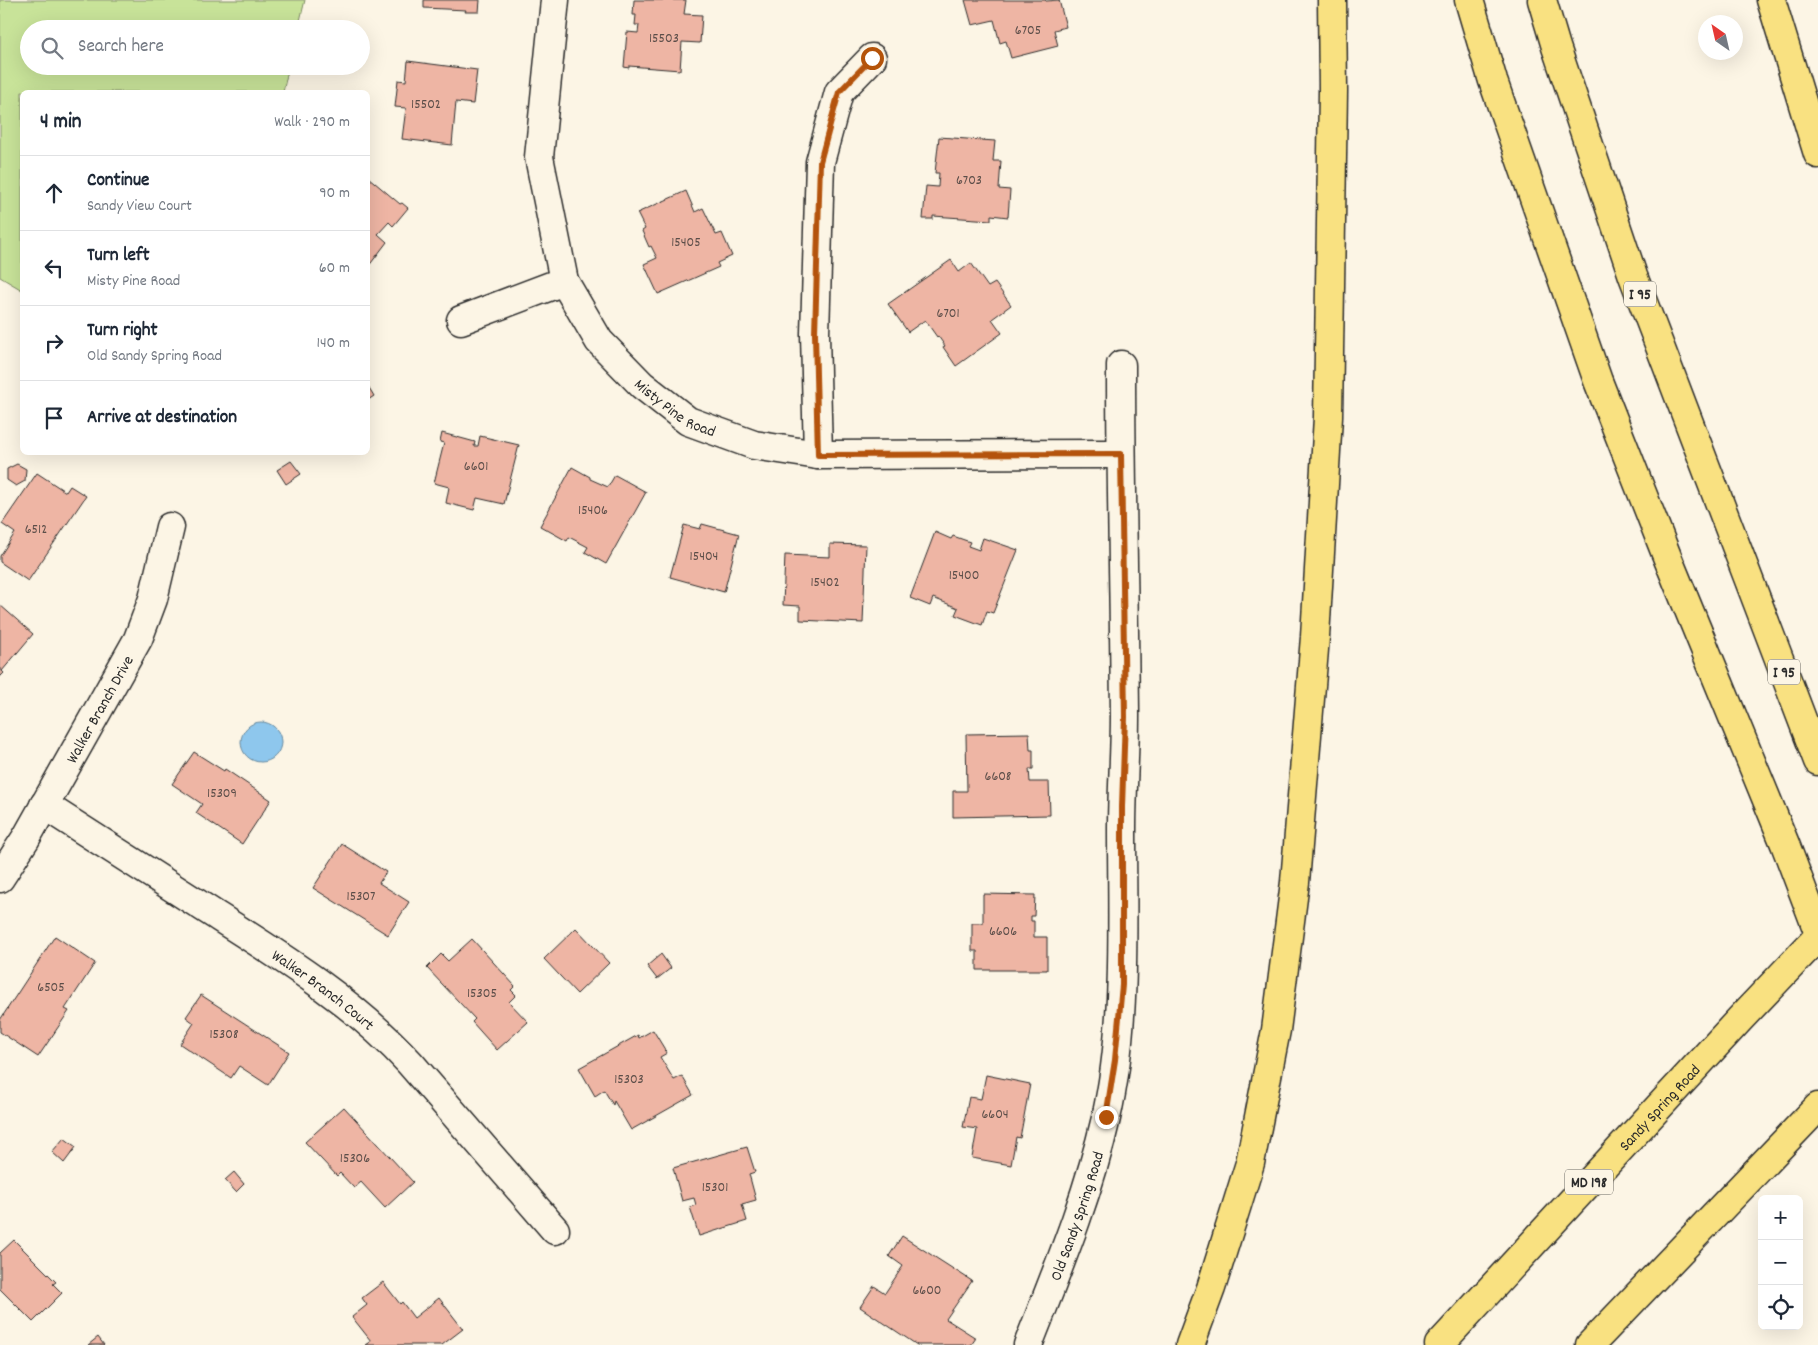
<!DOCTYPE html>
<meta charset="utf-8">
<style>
body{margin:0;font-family:Dekko,sans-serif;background:#f6f6f7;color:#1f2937}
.controls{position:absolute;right:15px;bottom:15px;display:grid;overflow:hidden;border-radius:8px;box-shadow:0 5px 20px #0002}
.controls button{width:45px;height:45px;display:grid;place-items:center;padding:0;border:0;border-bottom:1px solid #e0e1e3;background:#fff;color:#1f2937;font:25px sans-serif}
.compass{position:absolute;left:1698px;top:15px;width:45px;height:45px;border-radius:50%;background:#fff;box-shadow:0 5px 20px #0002;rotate:326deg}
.stop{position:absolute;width:15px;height:15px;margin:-11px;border:4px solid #b45309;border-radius:50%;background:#fff}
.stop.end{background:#b45309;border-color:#fff;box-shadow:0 1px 5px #0008}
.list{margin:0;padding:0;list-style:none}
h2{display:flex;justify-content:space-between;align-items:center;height:65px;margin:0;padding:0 20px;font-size:21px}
h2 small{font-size:16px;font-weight:400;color:#747a83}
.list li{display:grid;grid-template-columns:32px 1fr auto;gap:15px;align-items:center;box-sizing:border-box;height:75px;padding:0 20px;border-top:1px solid #e0e1e3}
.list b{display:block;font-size:19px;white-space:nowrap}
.list p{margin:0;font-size:16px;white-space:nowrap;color:#747a83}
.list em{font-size:16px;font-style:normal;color:#747a83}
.icon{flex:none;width:28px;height:28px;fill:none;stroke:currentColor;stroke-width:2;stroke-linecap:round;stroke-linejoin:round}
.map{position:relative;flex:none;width:1818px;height:1345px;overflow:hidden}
.search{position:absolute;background:#fff;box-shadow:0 5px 20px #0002;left:20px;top:20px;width:350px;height:55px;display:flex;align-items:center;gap:12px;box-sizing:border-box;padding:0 18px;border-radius:28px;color:#747a83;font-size:19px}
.panel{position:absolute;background:#fff;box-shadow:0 5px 20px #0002;left:20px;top:90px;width:350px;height:365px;border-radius:8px}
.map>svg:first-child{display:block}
.green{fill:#c8e399;stroke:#7a8762}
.water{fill:#8ec7ed;stroke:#66899f}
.building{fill:#eeb5a4;stroke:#2b2b2b}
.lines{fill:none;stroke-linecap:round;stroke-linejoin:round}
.minor-casing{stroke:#2b2b2b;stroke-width:31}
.primary-casing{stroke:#2b2b2b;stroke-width:31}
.motorway-casing{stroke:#2b2b2b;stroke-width:31}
.minor{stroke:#fcf5e5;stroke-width:28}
.primary{stroke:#f9e181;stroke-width:28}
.motorway{stroke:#f9e181;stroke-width:28}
.route{stroke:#b45309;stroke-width:6}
.labels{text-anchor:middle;stroke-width:4.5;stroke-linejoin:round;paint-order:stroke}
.number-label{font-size:14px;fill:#5c4e49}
.shield{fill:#fcf5e5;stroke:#6a6863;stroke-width:1}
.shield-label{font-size:15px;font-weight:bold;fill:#2b2b2b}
.street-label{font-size:16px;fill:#2b2b2b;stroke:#fcf5e5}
</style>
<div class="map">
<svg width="1818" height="1345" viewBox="0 0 1818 1345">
<rect width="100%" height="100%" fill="#fcf5e5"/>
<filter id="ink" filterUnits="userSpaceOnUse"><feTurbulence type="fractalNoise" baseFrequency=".02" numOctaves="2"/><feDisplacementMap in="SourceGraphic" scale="10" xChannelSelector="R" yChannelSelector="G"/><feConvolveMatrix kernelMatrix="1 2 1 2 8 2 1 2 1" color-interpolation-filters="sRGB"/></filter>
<g filter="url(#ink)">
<path class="green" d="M 0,0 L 305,0 L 298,29 L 29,29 L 29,66 L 289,66 L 283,92 L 22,92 L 22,290 L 0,277 Z"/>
<circle class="water" cx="261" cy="742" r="20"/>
<g class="building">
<path d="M 424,0 L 480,0 L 479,12 L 465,12 L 466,10 L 424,8 Z"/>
<path d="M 634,0 L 686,0 L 684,14 L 702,15 L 700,43 L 682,42 L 680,70 L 629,66 L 629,68 L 624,67 L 627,32 L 638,33 L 639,25 L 635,25 L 636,15 L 633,15 Z"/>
<path d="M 965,0 L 1045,0 L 1046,1 L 1059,0 L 1066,27 L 1054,30 L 1058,46 L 1011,58 L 1006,41 L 1000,43 L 994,20 L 972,25 Z"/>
<path d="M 408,61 L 477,70 L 473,104 L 456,102 L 452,145 L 402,139 L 406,108 L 395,107 L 398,80 L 406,81 Z"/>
<path d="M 939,137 L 995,141 L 993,161 L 1001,161 L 999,189 L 1010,190 L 1008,217 L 991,215 L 991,220 L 933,216 L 933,219 L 923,219 L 926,186 L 938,187 L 939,173 L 935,173 Z"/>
<path d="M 368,177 L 400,204 L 402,203 L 408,208 L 393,226 L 389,222 L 378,234 L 387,242 L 368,267 Z"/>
<path d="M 686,191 L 695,212 L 703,208 L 716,235 L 722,233 L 732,256 L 717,263 L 719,267 L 658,294 L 644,264 L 657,258 L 651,246 L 649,247 L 642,231 L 645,229 L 637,213 Z"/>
<path d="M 951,260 L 959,272 L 971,263 L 988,287 L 995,283 L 1011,305 L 992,319 L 1002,333 L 956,366 L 943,347 L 945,346 L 938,336 L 937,337 L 925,320 L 908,332 L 888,304 Z"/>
<path d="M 368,386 L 374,396 L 368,400 Z"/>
<path d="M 442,433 L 475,442 L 474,446 L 478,446 L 480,436 L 519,445 L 504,504 L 477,498 L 474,510 L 446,503 L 449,487 L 434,483 L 444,443 L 440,442 Z"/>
<path d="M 291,461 L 301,474 L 286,484 L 277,470 Z"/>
<path d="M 17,464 L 26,469 L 25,481 L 16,486 L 7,480 L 7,469 Z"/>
<path d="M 572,467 L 590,477 L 590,479 L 608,487 L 615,475 L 646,492 L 606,564 L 585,552 L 588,547 L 569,537 L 567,541 L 540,526 Z"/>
<path d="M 37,473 L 66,492 L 70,486 L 86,496 L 28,581 L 0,562 L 0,556 L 15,533 L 2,524 Z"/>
<path d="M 702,524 L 739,534 L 724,592 L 670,577 L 684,525 L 700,529 Z"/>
<path d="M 935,532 L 951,539 L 953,536 L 970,542 L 968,546 L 979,550 L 983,538 L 1018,550 L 993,613 L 987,611 L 982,625 L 955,615 L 958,608 L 933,598 L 930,606 L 910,598 Z"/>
<path d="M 830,544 L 866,545 L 863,623 L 800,620 L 800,606 L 783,605 L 785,555 L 830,557 Z"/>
<path d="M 0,605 L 33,634 L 2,671 L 4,673 L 0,677 Z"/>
<path d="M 1029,733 L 1030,750 L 1033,750 L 1033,769 L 1029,769 L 1030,782 L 1049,782 L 1050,815 L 953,817 L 953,791 L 967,791 L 966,734 Z"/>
<path d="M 194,752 L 224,771 L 225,769 L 271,800 L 242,844 L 196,813 L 202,804 L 172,784 Z"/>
<path d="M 342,844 L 386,872 L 379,883 L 409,902 L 388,935 L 313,888 Z"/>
<path d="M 983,894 L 1035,895 L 1034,916 L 1031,916 L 1031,921 L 1034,921 L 1034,937 L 1047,937 L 1047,970 L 977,970 L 977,951 L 972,951 L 972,923 L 983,923 Z"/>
<path d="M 576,928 L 609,963 L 577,994 L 544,959 Z"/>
<path d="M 55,936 L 95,963 L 65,1009 L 69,1011 L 38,1057 L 0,1032 L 0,1020 Z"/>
<path d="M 472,939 L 515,986 L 511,990 L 516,995 L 509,1002 L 528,1022 L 497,1050 L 472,1022 L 475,1019 L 427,968 L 441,954 L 448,961 Z"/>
<path d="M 661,954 L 671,968 L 657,979 L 647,966 Z"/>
<path d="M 201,995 L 289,1052 L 268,1085 L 239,1066 L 231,1078 L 180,1044 L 194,1023 L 186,1017 Z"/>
<path d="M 653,1030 L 667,1053 L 660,1057 L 674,1080 L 682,1076 L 693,1095 L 631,1130 L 614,1101 L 613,1105 L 604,1090 L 595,1096 L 579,1068 L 638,1035 L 639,1038 Z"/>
<path d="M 986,1075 L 1030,1084 L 1020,1138 L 1016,1137 L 1011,1165 L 972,1158 L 977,1129 L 963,1127 L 969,1097 L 981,1099 Z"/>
<path d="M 344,1107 L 413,1182 L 385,1208 L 361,1182 L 354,1188 L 340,1173 L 337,1176 L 305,1142 Z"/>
<path d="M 64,1138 L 76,1147 L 64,1163 L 52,1152 Z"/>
<path d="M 747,1147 L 755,1172 L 749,1174 L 756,1200 L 742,1204 L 747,1221 L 699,1236 L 690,1207 L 696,1205 L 694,1198 L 682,1201 L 673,1168 Z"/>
<path d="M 234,1172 L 244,1184 L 236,1192 L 225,1180 Z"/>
<path d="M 902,1236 L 972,1281 L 946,1319 L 976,1338 L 971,1345 L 917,1345 L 860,1307 L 874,1286 L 885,1293 L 903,1266 L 889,1256 Z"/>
<path d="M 14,1240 L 56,1282 L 53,1284 L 62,1293 L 33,1322 L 0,1289 L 0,1253 Z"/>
<path d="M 383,1282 L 400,1304 L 402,1302 L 414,1318 L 439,1298 L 463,1329 L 442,1345 L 365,1345 L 371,1341 L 352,1317 L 367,1305 L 362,1298 Z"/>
<path d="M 98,1337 L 104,1345 L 88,1345 Z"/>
</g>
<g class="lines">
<defs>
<g id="minor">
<path id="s1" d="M 555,0 L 539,157 L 564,281 L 599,341 L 642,385 L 688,421 L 754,445 L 818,455 L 1121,454"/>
<path d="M 461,320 L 564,281"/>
<path d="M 818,455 L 815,334 L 820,162 L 839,92 L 872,58"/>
<path id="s2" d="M 44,805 C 102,842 159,879 217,916 C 285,959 355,1003 410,1063 L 555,1230"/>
<path id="s3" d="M 0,878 L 26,838 L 138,639 L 153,599 L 170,527"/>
<path id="s4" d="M 1028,1345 C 1057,1271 1088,1197 1106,1118 C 1127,1026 1122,924 1122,830 C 1122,791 1125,753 1125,715 C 1124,598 1121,481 1121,365"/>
</g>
<g id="primary">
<path id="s5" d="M 1439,1345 L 1740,1019 L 1818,937"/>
<path d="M 1590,1345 L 1818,1107"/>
</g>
<g id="motorway">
<path d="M 1469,0 L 1493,81 L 1598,381 L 1668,559 L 1785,844 L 1818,931"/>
<path d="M 1542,0 L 1556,47 L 1633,276 L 1818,761"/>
<path d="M 1771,0 L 1818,154"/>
<path d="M 1190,1345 L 1211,1288 L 1250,1163 L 1276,1030 L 1295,882 L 1315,637 L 1328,417 L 1333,91 L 1332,0"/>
</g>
</defs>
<use href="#minor" class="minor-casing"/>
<use href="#primary" class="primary-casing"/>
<use href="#motorway" class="motorway-casing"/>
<use href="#minor" class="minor"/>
<use href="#primary" class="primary"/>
<use href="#motorway" class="motorway"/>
</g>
</g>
<g class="lines" filter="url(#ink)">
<path class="route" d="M 872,58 L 839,92 L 820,162 L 815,334 L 818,455 L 1121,454 L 1125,717 L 1122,807 L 1122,985 L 1115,1060 L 1106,1117"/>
</g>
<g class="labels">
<g class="number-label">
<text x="1028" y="34">6705</text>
<text x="664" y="42">15503</text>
<text x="426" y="108">15502</text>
<text x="969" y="184">6703</text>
<text x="686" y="246">15405</text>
<text x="948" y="317">6701</text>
<text x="476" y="470">6601</text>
<text x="593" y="514">15406</text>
<text x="36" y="533">6512</text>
<text x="704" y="560">15404</text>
<text x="964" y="579">15400</text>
<text x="825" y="586">15402</text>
<text x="998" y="780">6608</text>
<text x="222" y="797">15309</text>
<text x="361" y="900">15307</text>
<text x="1003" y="935">6606</text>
<text x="51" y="991">6505</text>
<text x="482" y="997">15305</text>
<text x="224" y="1038">15308</text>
<text x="629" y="1083">15303</text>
<text x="995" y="1118">6604</text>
<text x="355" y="1162">15306</text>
<text x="715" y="1191">15301</text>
<text x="927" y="1294">6600</text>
</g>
<g class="shield">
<rect x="1624" y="281.5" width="32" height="25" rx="4"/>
<rect x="1768" y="659.5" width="32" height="25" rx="4"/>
<rect x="1565" y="1169.5" width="48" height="25" rx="4"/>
</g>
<g class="shield-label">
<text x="1640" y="299">I 95</text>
<text x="1784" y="677">I 95</text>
<text x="1589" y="1187">MD 198</text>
</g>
<g class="street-label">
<text dy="6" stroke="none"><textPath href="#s1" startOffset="456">Misty Pine Road</textPath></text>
<text dy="6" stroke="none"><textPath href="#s3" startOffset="196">Walker Branch Drive</textPath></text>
<text dy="6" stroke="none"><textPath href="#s2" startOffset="335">Walker Branch Court</textPath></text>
<text dy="6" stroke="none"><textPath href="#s5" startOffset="324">Sandy Spring Road</textPath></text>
<text dy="6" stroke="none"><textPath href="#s4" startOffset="138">Old Sandy Spring Road</textPath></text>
</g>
</g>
</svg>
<div class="controls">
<button>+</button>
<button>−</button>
<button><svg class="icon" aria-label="locate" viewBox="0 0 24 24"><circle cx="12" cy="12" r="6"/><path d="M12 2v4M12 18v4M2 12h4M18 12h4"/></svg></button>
</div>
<svg class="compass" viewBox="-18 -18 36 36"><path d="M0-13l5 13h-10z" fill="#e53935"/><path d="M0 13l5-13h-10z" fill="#747a83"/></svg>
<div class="stop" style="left:872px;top:58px"></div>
<div class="stop end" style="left:1106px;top:1117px"></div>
<div class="search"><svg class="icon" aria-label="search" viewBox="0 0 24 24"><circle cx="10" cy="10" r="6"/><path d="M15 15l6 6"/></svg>Search here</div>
<section class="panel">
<h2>4 min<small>Walk · 290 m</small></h2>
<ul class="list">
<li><svg class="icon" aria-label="ahead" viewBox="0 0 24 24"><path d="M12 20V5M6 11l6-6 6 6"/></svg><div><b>Continue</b><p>Sandy View Court</p></div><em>90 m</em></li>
<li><svg class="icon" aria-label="left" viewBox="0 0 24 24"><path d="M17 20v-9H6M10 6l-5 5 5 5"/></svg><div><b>Turn left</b><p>Misty Pine Road</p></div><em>60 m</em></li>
<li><svg class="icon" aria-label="right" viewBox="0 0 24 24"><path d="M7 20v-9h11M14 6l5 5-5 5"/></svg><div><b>Turn right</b><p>Old Sandy Spring Road</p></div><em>140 m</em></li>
<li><svg class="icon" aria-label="arrive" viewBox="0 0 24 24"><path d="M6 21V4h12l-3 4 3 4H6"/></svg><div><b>Arrive at destination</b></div></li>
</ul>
</section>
</div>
